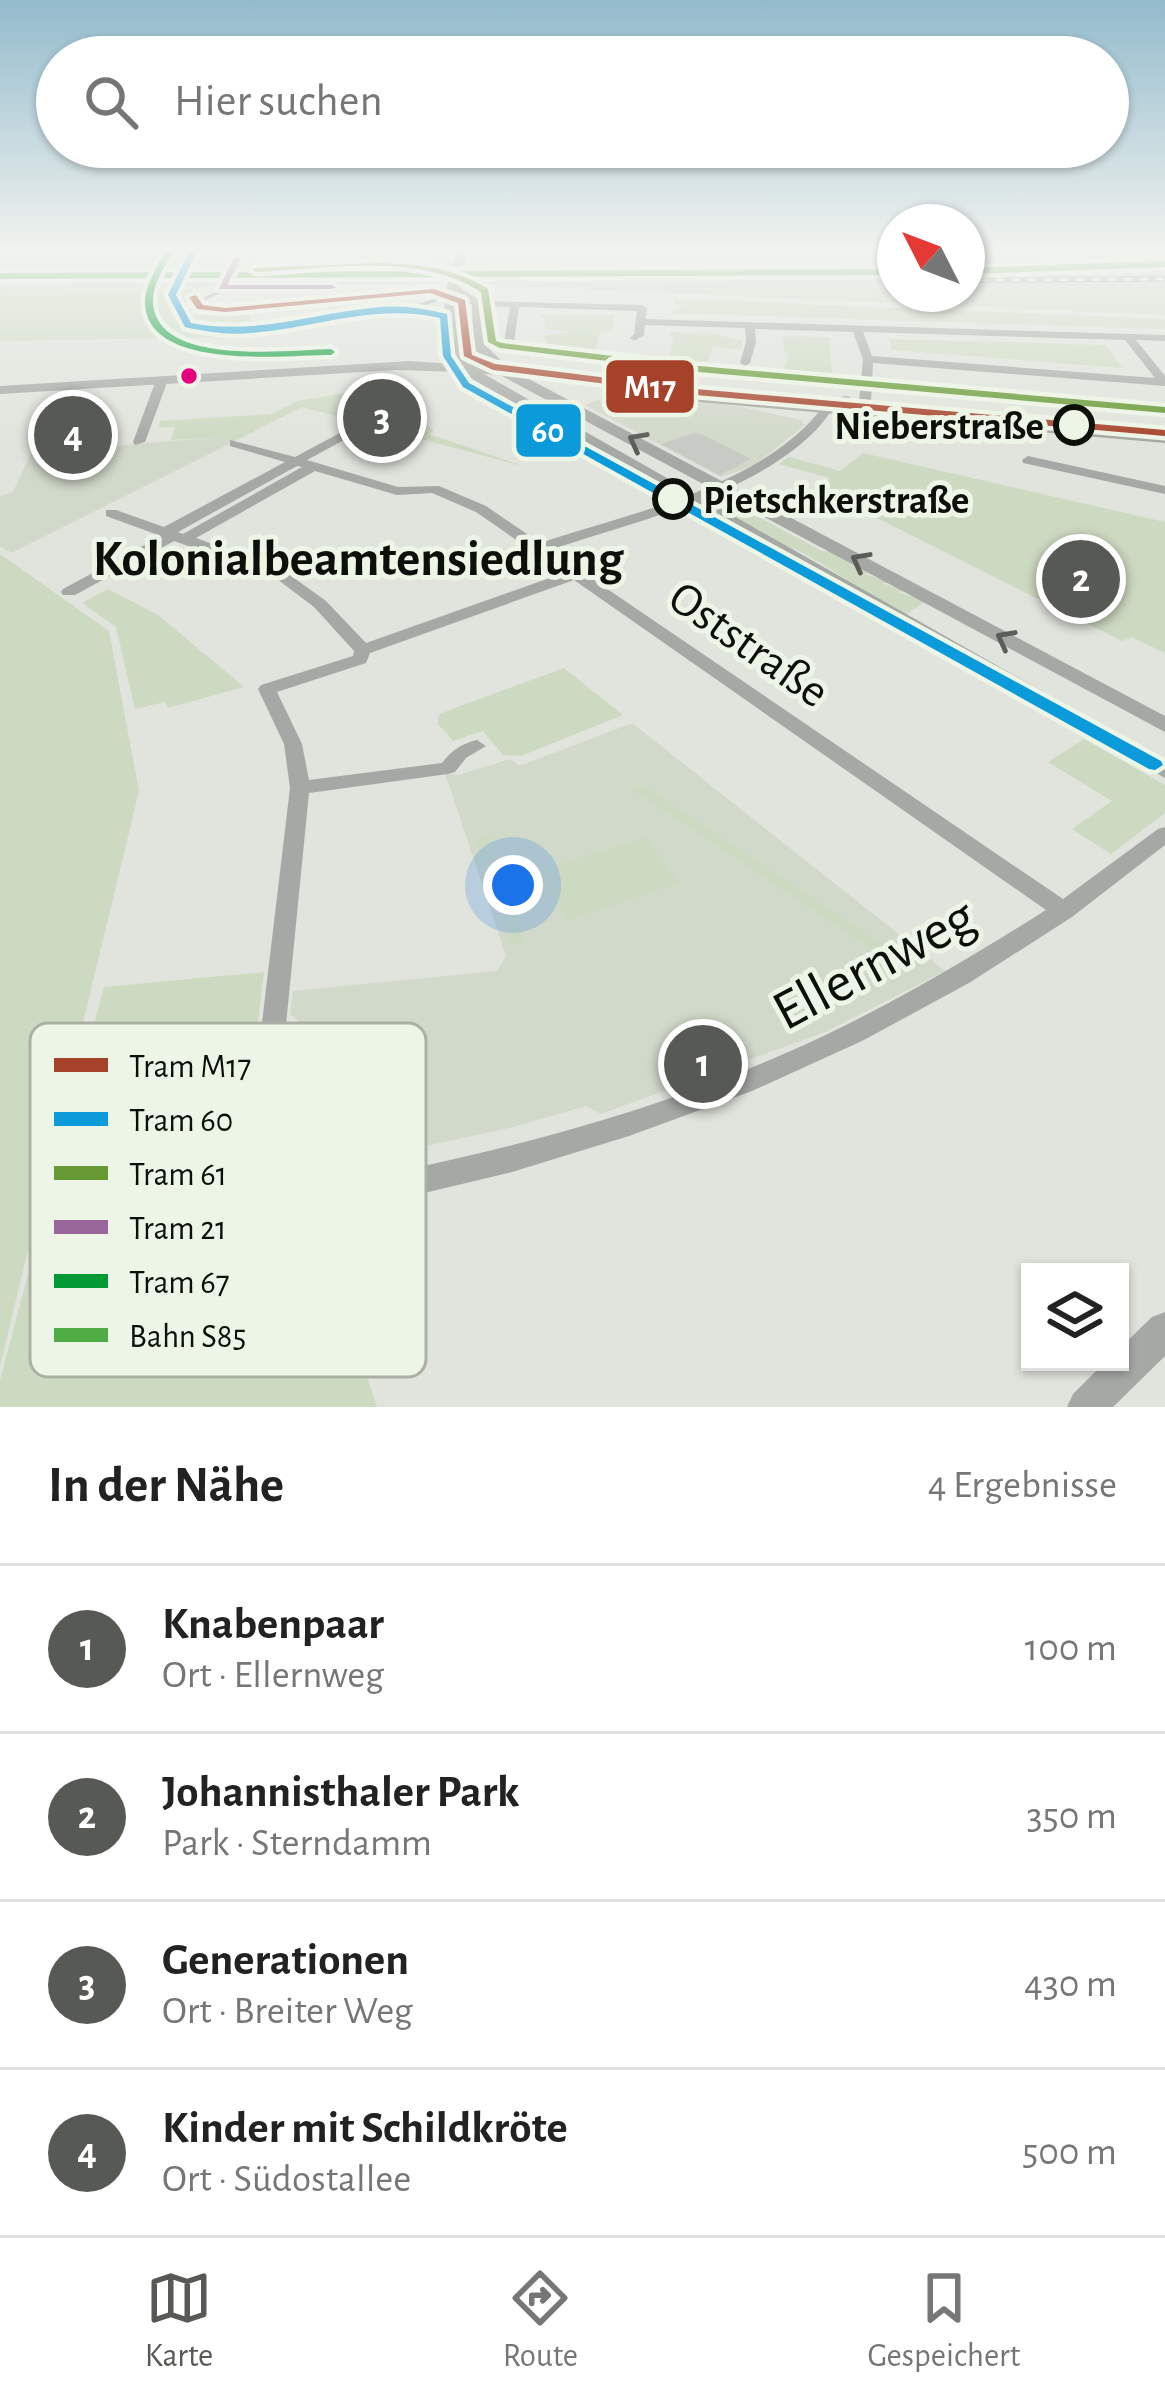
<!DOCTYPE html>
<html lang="de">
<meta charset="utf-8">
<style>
body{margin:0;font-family:"Alegreya Sans",sans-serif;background:#f2f2f2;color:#222}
.controls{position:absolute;right:36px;bottom:36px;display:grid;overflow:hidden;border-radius:0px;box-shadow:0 3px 9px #0004}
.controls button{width:108px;height:108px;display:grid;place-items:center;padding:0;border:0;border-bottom:3px solid #e0e0e0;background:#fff;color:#222;font:60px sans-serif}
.compass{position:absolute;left:877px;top:204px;width:108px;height:108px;border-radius:50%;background:#fff;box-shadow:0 3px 9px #0004;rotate:312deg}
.you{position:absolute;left:513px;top:885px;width:42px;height:42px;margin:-30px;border:9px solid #fff;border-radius:50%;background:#1a73e8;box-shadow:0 0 0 18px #1a73e833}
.badge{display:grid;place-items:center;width:78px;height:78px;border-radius:50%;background:#575a54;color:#fff;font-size:39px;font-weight:700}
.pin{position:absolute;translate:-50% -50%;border:6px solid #fff;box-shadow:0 3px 12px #0006}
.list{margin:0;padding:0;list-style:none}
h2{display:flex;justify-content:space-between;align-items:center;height:156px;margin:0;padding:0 48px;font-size:51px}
h2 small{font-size:39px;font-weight:400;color:#767676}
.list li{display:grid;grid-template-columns:78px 1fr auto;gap:36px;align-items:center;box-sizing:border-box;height:168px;padding:0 48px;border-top:3px solid #e0e0e0}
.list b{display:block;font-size:45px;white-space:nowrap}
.list p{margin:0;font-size:39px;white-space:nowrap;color:#767676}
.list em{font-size:39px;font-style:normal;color:#767676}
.icon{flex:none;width:66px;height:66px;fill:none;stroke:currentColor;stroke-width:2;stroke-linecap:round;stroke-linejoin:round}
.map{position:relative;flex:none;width:1165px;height:1407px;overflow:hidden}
.search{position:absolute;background:#fff;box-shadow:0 3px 9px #0004;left:36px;right:36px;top:36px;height:132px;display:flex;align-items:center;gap:30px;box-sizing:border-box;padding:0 42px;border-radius:66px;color:#767676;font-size:45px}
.sheet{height:828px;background:#fff}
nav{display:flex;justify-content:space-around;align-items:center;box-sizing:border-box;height:168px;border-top:3px solid #e0e0e0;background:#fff;font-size:33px;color:#767676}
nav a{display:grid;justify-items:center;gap:6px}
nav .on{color:#575a54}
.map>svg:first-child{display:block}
.built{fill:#d1d9ca}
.green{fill:#cddac2}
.building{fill:#c8cbc5}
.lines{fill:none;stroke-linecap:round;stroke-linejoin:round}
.minor{fill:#a5a8a4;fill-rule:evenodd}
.tertiary{fill:#a5a8a4;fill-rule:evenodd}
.secondary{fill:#a4a7a1;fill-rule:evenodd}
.tram{stroke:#a3a4a0;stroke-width:3}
.rail-casing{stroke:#a3a4a0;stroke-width:6}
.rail{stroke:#edf6e6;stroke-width:3;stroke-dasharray:8;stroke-linecap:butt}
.rail-1-casing{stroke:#edf6e6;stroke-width:9}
.rail-1{fill:#4fac44;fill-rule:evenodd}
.tram-1-casing{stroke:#edf6e6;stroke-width:9}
.tram-2-casing{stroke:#edf6e6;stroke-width:9}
.tram-3-casing{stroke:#edf6e6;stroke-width:9}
.tram-4-casing{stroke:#edf6e6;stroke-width:9}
.tram-5-casing{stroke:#edf6e6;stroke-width:9}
.tram-1{fill:#a6422a;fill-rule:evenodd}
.tram-2{fill:#0b9ada;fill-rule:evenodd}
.tram-3{fill:#693;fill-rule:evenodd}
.tram-4{fill:#969;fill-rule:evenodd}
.tram-5{fill:#093;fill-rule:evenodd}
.oneway{stroke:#595c57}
.bus-dot{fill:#e5007d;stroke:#edf6e6;stroke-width:4.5}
.stop-dot{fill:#edf6e6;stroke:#0d100a;stroke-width:6}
.labels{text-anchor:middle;stroke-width:10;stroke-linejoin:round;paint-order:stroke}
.far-stop-label{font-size:39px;font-weight:bold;fill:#0d100a;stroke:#edf6e6;text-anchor:end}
.street-label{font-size:48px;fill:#0d100a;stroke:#edf6e6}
.neighbourhood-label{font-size:51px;font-weight:bold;fill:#0d100a;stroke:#edf6e6}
.near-street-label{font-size:57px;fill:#0d100a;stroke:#edf6e6}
.key{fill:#edf6e6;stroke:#aab1a4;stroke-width:3}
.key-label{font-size:33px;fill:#0d100a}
.line-badge{stroke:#edf6e6;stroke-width:4.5}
.badge-label{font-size:33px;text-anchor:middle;font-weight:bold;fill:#fff}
</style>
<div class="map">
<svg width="1165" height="1407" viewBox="0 0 1165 1407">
<rect width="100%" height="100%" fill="#e0e4dc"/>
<g class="built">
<path d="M 0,249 L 204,249 L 192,262 L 110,265 L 445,263 L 440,283 L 0,291 L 0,269 L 6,265 L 0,264 Z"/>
<path d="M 567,249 L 895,249 L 895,294 L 967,294 L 967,249 L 1165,249 L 1165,315 L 466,284 L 468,262 L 728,252 L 567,253 Z"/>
<path d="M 620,391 L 742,407 L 801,420 L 805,425 L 753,466 L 721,477 L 585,405 Z"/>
<path d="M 221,437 L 235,441 L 11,553 L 0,546 L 0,496 L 13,492 L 31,453 Z"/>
<path d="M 632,723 L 945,971 L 825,1032 L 601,1114 L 586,1106 L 513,1127 L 300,1173 L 291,1158 L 304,1025 L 290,1014 L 293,991 L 497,971 L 506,956 L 445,773 L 459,775 L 510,759 L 520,766 Z"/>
</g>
<g class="green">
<path d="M 193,289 L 181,315 L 243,314 L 251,317 L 247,337 L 0,341 L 0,291 Z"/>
<path d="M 675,299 L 1165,319 L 1165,329 L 671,313 L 684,306 L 674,305 Z"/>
<path d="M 538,314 L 615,315 L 612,331 L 600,331 L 595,352 L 589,353 L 535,351 L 535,346 L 547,345 L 544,336 L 570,332 L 545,329 L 544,318 Z"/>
<path d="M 669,332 L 716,334 L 742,341 L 741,350 L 713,346 L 703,375 L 668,371 L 673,338 Z"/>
<path d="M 783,336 L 829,337 L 833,386 L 781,382 L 789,353 L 784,352 Z"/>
<path d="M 889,339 L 1106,345 L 1122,368 L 892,350 Z"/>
<path d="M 391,385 L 388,404 L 434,430 L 429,434 L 526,467 L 383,429 L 384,424 L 362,423 L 302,407 L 235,441 L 221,437 L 171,440 L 175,427 L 159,427 L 160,421 L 271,414 L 298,401 Z"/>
<path d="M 863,453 L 1165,522 L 1165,653 L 1132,637 L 1122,641 L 819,489 L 830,478 L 779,464 L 789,457 L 840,471 Z"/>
<path d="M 717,495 L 822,551 L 835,552 L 874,573 L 864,574 L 892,583 L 881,583 L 908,591 L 897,592 L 926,601 L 902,617 C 867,596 804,544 767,541 L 761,531 L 697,502 Z"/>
<path d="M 0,554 L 109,631 L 139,791 L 0,1366 Z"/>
<path d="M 108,589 L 158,615 L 244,687 L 168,708 L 165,702 L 135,709 L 116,627 L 82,603 Z"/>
<path d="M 564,668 L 623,715 L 521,756 L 503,755 L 483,731 L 453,741 L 438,724 L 439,714 Z"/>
<path d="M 1084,739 L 1165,785 L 1165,813 L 1111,854 L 1072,829 L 1112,801 L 1048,762 Z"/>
<path d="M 642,785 L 897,953 L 889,961 L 633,790 Z"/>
<path d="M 489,836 L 524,941 L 512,944 L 475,840 Z"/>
<path d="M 646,837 L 679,883 L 567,921 L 538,871 Z"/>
<path d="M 264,972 L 234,1219 L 270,1226 L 316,1220 L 377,1407 L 0,1407 L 0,1380 L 104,987 Z"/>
</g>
<path class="building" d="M 693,433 L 701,434 L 751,459 L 719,475 L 661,444 Z"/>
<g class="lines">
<g class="minor">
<path d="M 475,301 L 642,305 L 647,308 L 646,319 L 1165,335 L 1165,341 L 1136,340 L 1165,376 L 1165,386 L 873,363 L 871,401 L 865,405 L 859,401 L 863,359 L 853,332 L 755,329 L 756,342 L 750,363 L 745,366 L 740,363 L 746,342 L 745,328 L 645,325 L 644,335 L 635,341 L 630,338 L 634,334 L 637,311 L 519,307 L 514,342 L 509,345 L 504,342 L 510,307 L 478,306 L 475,305 ZM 863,332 L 1125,340 L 1155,378 L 872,356 Z"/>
<path d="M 162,377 L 168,380 L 145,442 L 135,445 L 133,442 L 156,380 Z"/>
<path d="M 846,396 L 850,397 L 850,401 L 837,404 C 829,413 822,425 813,433 C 747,497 635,521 550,550 L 1063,899 L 1158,829 L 1165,827 L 1165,845 L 1072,917 L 969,983 L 862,1041 L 752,1091 L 629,1136 L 512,1172 L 391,1201 L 268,1224 L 244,1217 L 240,1207 L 290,788 L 284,744 L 258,689 L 261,685 L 353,656 L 354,651 L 314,607 L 273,576 L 174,541 L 75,595 L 63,595 L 61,592 L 63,589 L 161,536 L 106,516 L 106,510 L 116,510 L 164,527 L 285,462 L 230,446 L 230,440 L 295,457 L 366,419 L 388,425 L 382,429 L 368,427 L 307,460 L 398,487 L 439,486 L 486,506 L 540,543 C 625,515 739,491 805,427 C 814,419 821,408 829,399 ZM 297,466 L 302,467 L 183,534 L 178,532 ZM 315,471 L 397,495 L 432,493 L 476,512 L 564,573 L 366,643 L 326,601 L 283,570 L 196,538 ZM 574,580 L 1046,910 C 981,951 916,990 848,1024 C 666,1115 468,1161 269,1196 L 309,793 L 448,774 L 455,772 L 466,758 L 486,746 L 477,740 C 461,744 452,750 442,763 L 309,780 L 302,744 L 277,692 L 366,663 L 370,653 Z"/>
<path d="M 1028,456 L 1165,486 L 1165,494 L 1023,463 L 1022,460 Z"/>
</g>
<g class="tertiary">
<path d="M 410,361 L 468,365 L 1165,761 L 1165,778 L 460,372 L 396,370 L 0,394 L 0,386 Z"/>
<path d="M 500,369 L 510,369 L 1165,716 L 1165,732 L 500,375 Z"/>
<path d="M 1165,1312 L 1165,1356 L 1113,1407 L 1067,1407 L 1073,1394 L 1105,1362 L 1120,1362 L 1120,1348 L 1152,1317 Z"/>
</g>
<path class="secondary" d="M 457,249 L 469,249 L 460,288 L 484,303 L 487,347 L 509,368 L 591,375 L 688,391 L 1165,433 L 1165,443 L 688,401 L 591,385 L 458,371 C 436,333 444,286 457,249 ZM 459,298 L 472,305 L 473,348 L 491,366 L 468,364 L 465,357 Z"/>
<g class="tram">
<path d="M 237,309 L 208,309 L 196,303 L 219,292 L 257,291"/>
<path d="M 332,310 L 409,309 L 436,300 L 434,294 L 407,289"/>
</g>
<defs>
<path id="rail" d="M 980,280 L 1165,279"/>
</defs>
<use href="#rail" class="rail-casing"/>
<use href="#rail" class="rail"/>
<defs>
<g id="rail-1">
<path d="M 1165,261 L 1165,267 L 967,274 L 967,268 Z"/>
<path d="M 895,269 L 895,275 L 0,279 L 0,273 Z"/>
</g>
</defs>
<use href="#rail-1" class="rail-1-casing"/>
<use href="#rail-1" class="rail-1"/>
<defs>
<path id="tram-1" d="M 434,289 L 465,300 L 472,355 L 495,364 L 696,389 L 1165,430 L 1165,436 L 696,395 L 493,370 L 464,356 L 458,303 L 430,293 L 225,312 L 197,309 L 189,297 L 196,295 L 203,305 L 225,308 Z"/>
<path id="tram-2" d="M 190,249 L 198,249 L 176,295 L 191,323 C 258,336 315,312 381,307 C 404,305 425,309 447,314 L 451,356 L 469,383 L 1161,761 L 1163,765 L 1155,770 L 1149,769 L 463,387 L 443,356 L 440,318 C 373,303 317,328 251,333 C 228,335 207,332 185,327 L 168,295 Z"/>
<path id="tram-3" d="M 376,263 C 416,264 453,267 488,289 L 496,341 L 502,343 L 699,366 L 1165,407 L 1165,413 L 699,372 L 500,348 L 488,342 L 481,292 C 417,251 328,269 256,272 L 252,270 L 256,268 Z"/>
<path id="tram-4" d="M 237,257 L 241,259 L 227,285 L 332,285 L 336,287 L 332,289 L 219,289 L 233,259 Z"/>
<path id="tram-5" d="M 167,249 L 175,249 C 166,264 152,284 153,302 C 156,367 287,350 331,349 L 335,352 L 331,355 C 285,355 143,372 145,300 C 146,282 159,264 167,249 Z"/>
</defs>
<use href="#tram-1" class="tram-1-casing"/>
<use href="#tram-2" class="tram-2-casing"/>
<use href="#tram-3" class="tram-3-casing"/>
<use href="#tram-4" class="tram-4-casing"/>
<use href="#tram-5" class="tram-5-casing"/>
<use href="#tram-1" class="tram-1"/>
<use href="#tram-2" class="tram-2"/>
<use href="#tram-3" class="tram-3"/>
<use href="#tram-4" class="tram-4"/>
<use href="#tram-5" class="tram-5"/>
</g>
<defs><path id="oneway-chevron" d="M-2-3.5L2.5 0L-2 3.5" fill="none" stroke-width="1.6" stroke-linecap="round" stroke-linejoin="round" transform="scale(3)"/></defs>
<g class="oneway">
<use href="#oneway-chevron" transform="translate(637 441) rotate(-152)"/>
<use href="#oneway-chevron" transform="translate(860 561) rotate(-152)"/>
<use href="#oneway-chevron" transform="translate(1005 639) rotate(-152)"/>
</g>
<linearGradient id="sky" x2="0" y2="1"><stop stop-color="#93bbcc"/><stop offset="0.56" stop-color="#f1f3ef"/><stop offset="1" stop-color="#f1f3ef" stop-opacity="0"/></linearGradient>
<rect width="1165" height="446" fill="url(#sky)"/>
<circle class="bus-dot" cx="189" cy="376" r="10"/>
<g class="stop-dot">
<circle cx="1074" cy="425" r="18"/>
<circle cx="673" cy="499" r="18"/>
</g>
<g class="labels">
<g class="far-stop-label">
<text x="1044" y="439">Nieberstraße</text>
<text x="703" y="513" text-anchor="start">Pietschkerstraße</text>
</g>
<g class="street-label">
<text transform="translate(750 643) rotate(35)" y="17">Oststraße</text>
</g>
<g class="neighbourhood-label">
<text x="358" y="575">Kolonialbeamtensiedlung</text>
</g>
<g class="near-street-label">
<text transform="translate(873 962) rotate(-28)" y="20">Ellernweg</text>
</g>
</g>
<rect x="30" y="1023" width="396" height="354" rx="18" class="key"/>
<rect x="54" y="1058" width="54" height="14" fill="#a6422a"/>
<rect x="54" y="1112" width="54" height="14" fill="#0b9ada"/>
<rect x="54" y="1166" width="54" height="14" fill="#693"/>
<rect x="54" y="1220" width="54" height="14" fill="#969"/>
<rect x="54" y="1274" width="54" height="14" fill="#093"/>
<rect x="54" y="1328" width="54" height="14" fill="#4fac44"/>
<g class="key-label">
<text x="129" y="1077">Tram M17</text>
<text x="129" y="1131">Tram 60</text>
<text x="129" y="1185">Tram 61</text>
<text x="129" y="1239">Tram 21</text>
<text x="129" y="1293">Tram 67</text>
<text x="129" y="1347">Bahn S85</text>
</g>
<g class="line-badge">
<rect x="604" y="358" width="92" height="57" rx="12" fill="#a6422a"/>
<rect x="514" y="402" width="69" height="57" rx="12" fill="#0b9ada"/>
</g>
<g class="badge-label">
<text x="650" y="398">M17</text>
<text x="548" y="442">60</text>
</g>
</svg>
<div class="controls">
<button><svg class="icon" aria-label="layers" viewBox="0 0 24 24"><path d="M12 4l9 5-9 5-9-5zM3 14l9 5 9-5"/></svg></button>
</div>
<svg class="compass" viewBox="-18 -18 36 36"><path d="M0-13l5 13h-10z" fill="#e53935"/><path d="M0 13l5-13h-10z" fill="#767676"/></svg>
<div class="you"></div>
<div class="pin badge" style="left:703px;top:1064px">1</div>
<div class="pin badge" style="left:1081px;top:579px">2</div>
<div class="pin badge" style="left:382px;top:418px">3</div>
<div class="pin badge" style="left:73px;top:435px">4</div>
<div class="search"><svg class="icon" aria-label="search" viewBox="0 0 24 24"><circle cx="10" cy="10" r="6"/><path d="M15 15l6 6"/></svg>Hier suchen</div>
</div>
<section class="sheet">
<h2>In der Nähe<small>4 Ergebnisse</small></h2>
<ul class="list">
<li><span class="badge">1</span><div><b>Knabenpaar</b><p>Ort · Ellernweg</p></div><em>100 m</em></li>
<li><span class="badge">2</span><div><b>Johannisthaler Park</b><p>Park · Sterndamm</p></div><em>350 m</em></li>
<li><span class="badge">3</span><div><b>Generationen</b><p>Ort · Breiter Weg</p></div><em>430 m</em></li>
<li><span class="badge">4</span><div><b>Kinder mit Schildkröte</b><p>Ort · Südostallee</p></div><em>500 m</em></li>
</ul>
</section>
<nav>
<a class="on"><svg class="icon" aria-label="map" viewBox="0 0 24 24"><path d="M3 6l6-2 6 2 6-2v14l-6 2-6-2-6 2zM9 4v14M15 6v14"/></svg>Karte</a>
<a><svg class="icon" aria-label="directions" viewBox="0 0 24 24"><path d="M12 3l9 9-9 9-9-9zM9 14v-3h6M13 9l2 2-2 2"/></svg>Route</a>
<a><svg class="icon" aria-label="saved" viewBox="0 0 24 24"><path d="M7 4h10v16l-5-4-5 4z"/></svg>Gespeichert</a>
</nav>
